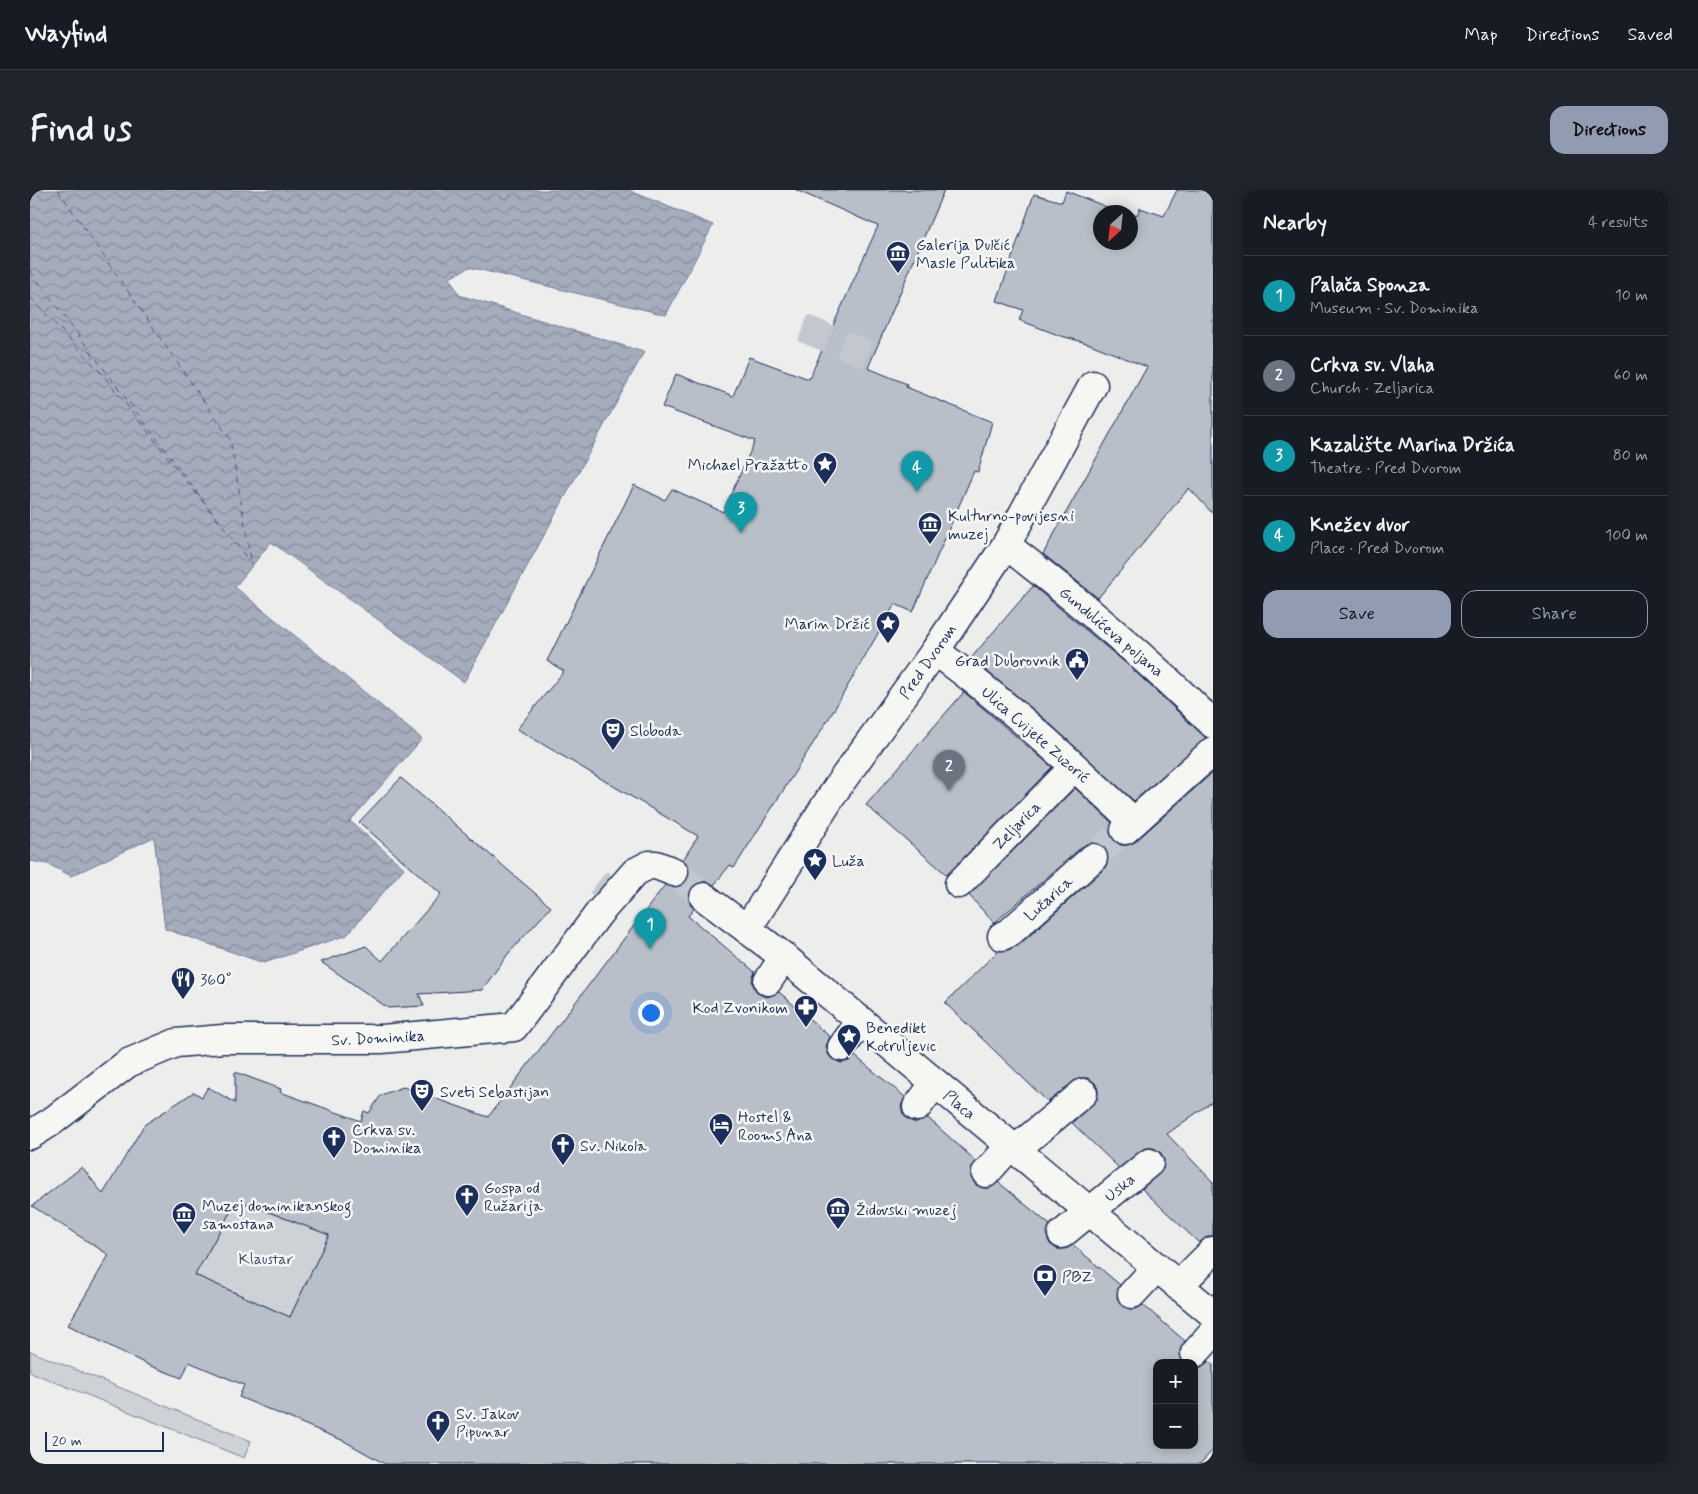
<!DOCTYPE html>
<meta charset="utf-8">
<style>
body{margin:0;font-family:Mynerve,sans-serif;background:#20242c;color:#f1f3f6}
.controls{position:absolute;right:15px;bottom:15px;display:grid;overflow:hidden;border-radius:10px;box-shadow:0 2px 12px #0003}
.controls button{width:45px;height:45px;display:grid;place-items:center;padding:0;border:0;border-bottom:1px solid #363941;background:#171b24;color:#f1f3f6;font:25px sans-serif}
.compass{position:absolute;left:1063px;top:15px;width:45px;height:45px;border-radius:50%;background:#171b24;box-shadow:0 2px 12px #0003;rotate:207deg}
.scale{position:absolute;left:15px;bottom:12px;width:119px;box-sizing:border-box;padding-left:5px;border:2px solid #1b2f5e;border-top:0;font-size:14px;line-height:18px;white-space:nowrap;color:#1b2f5e;-webkit-text-stroke:4px #f6f6f2;paint-order:stroke}
.you{position:absolute;left:620px;top:822px;width:18px;height:18px;margin:-12px;border:4px solid #fff;border-radius:50%;background:#1a73e8;box-shadow:0 0 0 8px #1a73e833}
.badge{display:grid;place-items:center;width:32px;height:32px;border-radius:50%;background:#919bb2;color:#fff;font-size:16px;font-weight:700}
.pin{position:absolute;translate:-50% -41px;filter:drop-shadow(0 1px 2px #0008)}
.pin::after{content:'';position:absolute;top:26px;width:18px;height:15px;background:inherit;clip-path:polygon(0 0,100% 0,50% 100%)}
.list{margin:0;padding:0;list-style:none}
h2{display:flex;justify-content:space-between;align-items:center;height:65px;margin:0;padding:0 20px;font-size:21px}
h2 small{font-size:16px;font-weight:400;color:#9ea1a6}
.list li{display:grid;grid-template-columns:32px 1fr auto;gap:15px;align-items:center;box-sizing:border-box;height:80px;padding:0 20px;border-top:1px solid #363941}
.list b{display:block;font-size:19px;white-space:nowrap}
.list p{margin:0;font-size:16px;white-space:nowrap;color:#9ea1a6}
.list em{font-size:16px;font-style:normal;color:#9ea1a6}
.actions{display:flex;gap:10px;padding:15px 20px}
.actions a{flex:1;padding:11px 0;border:1px solid #919bb2;border-radius:15px;text-align:center;font-size:18px;color:#919bb2}
.actions .main{background:#919bb2;color:#111}
.map{position:relative;flex:none;width:1183px;height:1274px;overflow:hidden;border-radius:15px}
header{display:flex;align-items:center;gap:30px;box-sizing:border-box;height:70px;padding:0 25px;background:#171b24;border-bottom:1px solid #363941}
header strong{font-size:24px}
nav{display:flex;gap:28px;margin-inline-start:auto;font-size:18px}
.intro{display:flex;align-items:center;justify-content:space-between;box-sizing:border-box;height:120px;padding:0 30px}
h1{margin:0;font-size:35px}
.button{padding:12px 22px;border-radius:15px;background:#919bb2;color:#111;font-size:18px;font-weight:700}
main{display:flex;gap:30px;padding:0 30px}
aside{flex:1;background:#171b24;border-radius:15px;box-shadow:0 2px 12px #0003}
.map>svg:first-child{display:block}
.green{fill:#ced2d7;stroke:#74809a}
.water{fill:url(#water-waves);stroke:#6e7a96}
.lines{fill:none;stroke-linecap:round;stroke-linejoin:round}
.ferry{stroke:#44547a;stroke-width:1;stroke-dasharray:6 5;stroke-linecap:butt}
.building{fill:#b9bfc8;stroke:#1b2f5e;fill-rule:evenodd}
.street-tunnel{stroke:#c3c8d0;stroke-width:28;stroke-dasharray:28 14;stroke-linecap:butt}
.street-casing{stroke:#1b2f5e;stroke-width:31}
.street{stroke:#f6f6f2;stroke-width:28}
.labels{text-anchor:middle;stroke-width:5;stroke-linejoin:round;paint-order:stroke}
.poi-label{font-size:16px;fill:#1b2f5e;stroke:#f6f6f2;text-anchor:start}
.street-label{font-size:16px;fill:#1b2f5e;stroke:#f6f6f2}
.park-label{font-size:16px;fill:#48587c;stroke:#f6f6f2}
</style>
<header>
<strong>Wayfind</strong>
<nav><a>Map</a><a>Directions</a><a>Saved</a></nav>
</header>
<div class="intro"><h1>Find us</h1><a class="button">Directions</a></div>
<main>
<div class="map">
<svg width="1183" height="1274" viewBox="0 0 1183 1274">
<defs>
<pattern id="water-waves" width="16" height="10" patternUnits="userSpaceOnUse" patternTransform="scale(1.25)"><rect width="16" height="10" fill="#a5acbc"/><path d="M0 5q4-4 8 0t8 0" fill="none" stroke="#868c9c"/></pattern>
</defs>
<rect width="100%" height="100%" fill="#edeeec"/>
<filter id="ink" filterUnits="userSpaceOnUse"><feTurbulence type="fractalNoise" baseFrequency=".02" numOctaves="2"/><feDisplacementMap in="SourceGraphic" scale="10" xChannelSelector="R" yChannelSelector="G"/><feConvolveMatrix kernelMatrix="1 2 1 2 8 2 1 2 1" color-interpolation-filters="sRGB"/></filter>
<g filter="url(#ink)">
<g class="green">
<path d="M 207,1010 L 299,1045 L 260,1127 L 165,1085 Z"/>
<path d="M 0,1161 L 221,1251 L 214,1268 L 0,1182 Z"/>
</g>
<path class="water" d="M 0,0 L 598,0 L 683,35 L 636,125 L 439,77 L 420,88 L 429,105 L 614,162 L 434,492 L 241,352 L 205,397 L 392,549 L 320,631 L 374,678 L 317,745 L 234,773 L 135,739 L 124,647 L 41,686 L 18,674 L 0,671 Z"/>
<g class="lines">
<g class="ferry">
<path d="M 28,0 L 200,249 L 222,375"/>
<path d="M 0,81 L 222,375"/>
<path d="M 0,107 L 73,185 L 188,331"/>
</g>
</g>
<g class="building">
<path d="M 766,0 L 914,0 L 838,178 L 877,194 L 876,197 L 962,232 L 948,282 L 944,281 L 883,422 L 865,414 L 801,525 L 704,678 L 700,675 L 684,695 L 676,692 L 668,692 L 661,698 L 658,706 L 660,713 L 664,719 L 658,726 L 725,782 L 722,790 L 724,798 L 729,804 L 737,807 L 749,802 L 800,847 L 796,856 L 798,864 L 802,869 L 811,873 L 819,871 L 825,866 L 875,907 L 871,916 L 873,924 L 877,929 L 886,933 L 898,928 L 946,971 L 941,980 L 941,988 L 946,995 L 953,998 L 960,998 L 968,992 L 1020,1035 L 1017,1046 L 1020,1054 L 1027,1059 L 1034,1059 L 1043,1055 L 1090,1095 L 1087,1108 L 1092,1116 L 1099,1119 L 1106,1119 L 1113,1115 L 1155,1151 L 1150,1160 L 1153,1173 L 1127,1173 L 1127,1255 L 1164,1255 L 1164,1178 L 1170,1178 L 1179,1171 L 1183,1175 L 1183,1260 L 1170,1274 L 355,1274 L 314,1251 L 209,1207 L 214,1195 L 159,1172 L 152,1188 L 118,1175 L 38,1135 L 79,1065 L 2,1016 L 52,977 L 73,1004 L 114,935 L 164,902 L 172,907 L 178,897 L 205,913 L 205,882 L 251,899 L 250,902 L 331,931 L 334,921 L 339,923 L 351,905 L 373,897 L 458,927 L 635,695 L 647,697 L 654,694 L 658,688 L 659,679 L 653,670 L 668,646 L 487,539 L 534,481 L 517,471 L 604,295 L 635,310 L 642,299 L 693,322 L 725,251 L 632,217 L 646,184 L 703,206 L 719,167 L 779,189 L 848,36 ZM 207,1010 L 299,1045 L 260,1127 L 165,1085 Z"/>
<path d="M 1147,0 L 1183,0 L 1183,324 L 1159,298 L 1068,408 L 1013,364 L 1117,177 L 1060,154 L 1028,145 L 989,130 L 993,120 L 967,111 L 1004,4 L 1032,12 L 1036,1 L 1082,19 L 1100,22 L 1070,22 L 1070,52 L 1100,52 L 1100,23 L 1107,25 L 1110,18 L 1134,26 Z"/>
<path d="M 1003,396 L 1098,475 L 1176,548 L 1104,611 L 1017,531 L 941,468 Z"/>
<path d="M 934,502 L 1022,577 L 917,685 L 836,615 Z"/>
<path d="M 1183,582 L 1183,911 L 1137,944 L 1183,992 L 1183,1046 L 1178,1046 L 1169,1053 L 1112,999 L 1133,979 L 1134,970 L 1131,963 L 1124,958 L 1116,958 L 1089,978 L 1042,933 L 1067,909 L 1068,900 L 1065,893 L 1058,888 L 1050,888 L 1018,912 L 915,813 L 968,761 L 978,760 L 989,755 L 1073,680 L 1078,673 L 1078,665 L 1074,657 L 1068,653 L 1060,653 L 1053,656 L 964,733 L 939,705 L 1045,598 L 1082,633 L 1080,643 L 1084,651 L 1091,655 L 1098,655 L 1105,652 Z"/>
<path d="M 371,588 L 521,717 L 478,764 L 452,800 L 389,804 L 394,816 L 358,818 L 291,772 L 336,756 L 352,771 L 411,704 L 329,632 Z"/>
</g>
<g class="lines">
<g class="street-tunnel">
<path d="M 773,138 L 843,167"/>
<path d="M 1063,668 L 1095,640"/>
<path d="M 644,682 L 674,707"/>
<path d="M 568,692 L 577,699"/>
</g>
<defs>
<g id="street">
<path d="M 976,355 C 1049,411 1118,469 1183,534"/>
<path d="M 905,461 C 976,512 1040,572 1104,632"/>
<path d="M 1095,640 L 1183,561"/>
<path d="M 929,694 L 1044,577"/>
<path d="M 674,707 L 754,767 L 1183,1124"/>
<path d="M 717,739 L 808,596 L 905,461 L 976,355 L 1063,195"/>
<path d="M 972,746 L 979,743 L 1063,668"/>
<path d="M 738,791 L 754,767"/>
<path d="M 812,857 L 831,831"/>
<path d="M 887,917 L 905,893"/>
<path d="M 0,945 L 21,932 L 98,873 L 146,853 L 193,849 L 352,849 L 484,837 L 569,723 L 605,682 L 619,675 L 626,675 L 644,682"/>
<path d="M 986,959 L 1053,903"/>
<path d="M 956,983 L 980,956"/>
<path d="M 1032,1044 L 1119,973"/>
<path d="M 1148,1096 L 1183,1061"/>
<path d="M 1102,1104 L 1127,1077"/>
<path d="M 1165,1163 L 1183,1143"/>
</g>
</defs>
<use href="#street" class="street-casing"/>
<use href="#street" class="street"/>
</g>
</g>
<defs>
<symbol id="museum-pin" viewBox="-11 -11 22 30"><path d="M0 17L-7.5 6A9.5 9.5 0 1 1 7.5 6Z" fill="#1b2f5e" stroke="#f6f6f2"/><path d="M0-6L6-3V-2H-6V-3ZM-5-1h2V3h-2ZM-1-1h2V3h-2ZM3-1h2V3H3ZM-6 4H6V6H-6Z" fill="#fff"/></symbol>
<symbol id="sight-pin" viewBox="-11 -11 22 30"><path d="M0 17L-7.5 6A9.5 9.5 0 1 1 7.5 6Z" fill="#1b2f5e" stroke="#f6f6f2"/><path d="M0-6L1.8-2.2L6-1.7L2.9 1.2L3.7 5.4L0 3.3L-3.7 5.4L-2.9 1.2L-6-1.7L-1.8-2.2Z" fill="#fff"/></symbol>
<symbol id="civic-pin" viewBox="-11 -11 22 30"><path d="M0 17L-7.5 6A9.5 9.5 0 1 1 7.5 6Z" fill="#1b2f5e" stroke="#f6f6f2"/><path d="M-.6-6.5H3V-4.5H.6V-3L4-1V1h2V6H-6V1h2V-1L-.6-3ZM-1.2 2.5V6h2.4V2.5Z" fill="#fff"/></symbol>
<symbol id="theatre-pin" viewBox="-11 -11 22 30"><path d="M0 17L-7.5 6A9.5 9.5 0 1 1 7.5 6Z" fill="#1b2f5e" stroke="#f6f6f2"/><path d="M-5-5.5Q0-4 5-5.5V0Q5 5 0 6Q-5 5-5 0ZM-3.3-2.5H-1v1.5H-3.3ZM1-2.5H3.3v1.5H1ZM-2.8 1Q0 5.5 2.8 1Z" fill="#fff"/></symbol>
<symbol id="restaurant-pin" viewBox="-11 -11 22 30"><path d="M0 17L-7.5 6A9.5 9.5 0 1 1 7.5 6Z" fill="#1b2f5e" stroke="#f6f6f2"/><path d="M-5-6h1v4h1v-4h1v4h1v-4h1v5L-1.5 .5V6h-2V.5L-5-1ZM5-6V6H3V1.5H1.5Q1.5-4 5-6Z" fill="#fff"/></symbol>
<symbol id="pharmacy-pin" viewBox="-11 -11 22 30"><path d="M0 17L-7.5 6A9.5 9.5 0 1 1 7.5 6Z" fill="#1b2f5e" stroke="#f6f6f2"/><path d="M-2-6h4v4h4v4h-4v4h-4v-4h-4v-4h4Z" fill="#fff"/></symbol>
<symbol id="hotel-pin" viewBox="-11 -11 22 30"><path d="M0 17L-7.5 6A9.5 9.5 0 1 1 7.5 6Z" fill="#1b2f5e" stroke="#f6f6f2"/><path d="M-6-4.5h1.5V1H6V5H4.5V3h-9V5H-6ZM-4 0a1.8 1.8 0 1 1 3.6 0ZM.5 0V-2.5h3Q6-2.5 6 0Z" fill="#fff"/></symbol>
<symbol id="church-pin" viewBox="-11 -11 22 30"><path d="M0 17L-7.5 6A9.5 9.5 0 1 1 7.5 6Z" fill="#1b2f5e" stroke="#f6f6f2"/><path d="M-1.2-6h2.4v3.5h3.3v2.4h-3.3V6h-2.4V-.1h-3.3v-2.4h3.3Z" fill="#fff"/></symbol>
<symbol id="bank-pin" viewBox="-11 -11 22 30"><path d="M0 17L-7.5 6A9.5 9.5 0 1 1 7.5 6Z" fill="#1b2f5e" stroke="#f6f6f2"/><path d="M-6-4H6V4H-6ZM0-2.3a2.3 2.3 0 1 0 0 4.6a2.3 2.3 0 1 0 0-4.6Z" fill="#fff"/></symbol>
</defs>
<g fill-rule="evenodd">
<use href="#museum-pin" x="854" y="49" width="28" height="38"/>
<use href="#sight-pin" x="781" y="260" width="28" height="38"/>
<use href="#museum-pin" x="886" y="320" width="28" height="38"/>
<use href="#sight-pin" x="844" y="419" width="28" height="38"/>
<use href="#civic-pin" x="1033" y="456" width="28" height="38"/>
<use href="#theatre-pin" x="569" y="526" width="28" height="38"/>
<use href="#sight-pin" x="771" y="656" width="28" height="38"/>
<use href="#restaurant-pin" x="139" y="775" width="28" height="38"/>
<use href="#pharmacy-pin" x="762" y="803" width="28" height="38"/>
<use href="#sight-pin" x="805" y="832" width="28" height="38"/>
<use href="#theatre-pin" x="378" y="887" width="28" height="38"/>
<use href="#hotel-pin" x="677" y="921" width="28" height="38"/>
<use href="#church-pin" x="290" y="934" width="28" height="38"/>
<use href="#church-pin" x="519" y="941" width="28" height="38"/>
<use href="#church-pin" x="423" y="992" width="28" height="38"/>
<use href="#museum-pin" x="794" y="1005" width="28" height="38"/>
<use href="#museum-pin" x="140" y="1010" width="28" height="38"/>
<use href="#bank-pin" x="1001" y="1072" width="28" height="38"/>
<use href="#church-pin" x="394" y="1218" width="28" height="38"/>
</g>
<g class="labels">
<g class="poi-label">
<text x="886" y="60">Galerija Dulčić<tspan x="886" dy="18">Masle Pulitika</tspan></text>
<text x="778" y="280" text-anchor="end">Michael Pražatto</text>
<text x="918" y="331">Kulturno-povijesni<tspan x="918" dy="18">muzej</tspan></text>
<text x="840" y="439" text-anchor="end">Marin Držić</text>
<text x="1030" y="476" text-anchor="end">Grad Dubrovnik</text>
<text x="600" y="546">Sloboda</text>
<text x="802" y="676">Luža</text>
<text x="170" y="795">360°</text>
<text x="758" y="823" text-anchor="end">Kod Zvonikom</text>
<text x="836" y="843">Benedikt<tspan x="836" dy="18">Kotruljevic</tspan></text>
<text x="410" y="907">Sveti Sebastijan</text>
<text x="708" y="932">Hostel &amp;<tspan x="708" dy="18">Rooms Ana</tspan></text>
<text x="322" y="945">Crkva sv.<tspan x="322" dy="18">Dominika</tspan></text>
<text x="550" y="961">Sv. Nikola</text>
<text x="454" y="1003">Gospa od<tspan x="454" dy="18">Ružarija</tspan></text>
<text x="172" y="1021">Muzej dominikanskog<tspan x="172" dy="18">samostana</tspan></text>
<text x="826" y="1025">Židovski muzej</text>
<text x="1032" y="1092">PBZ</text>
<text x="426" y="1229">Sv. Jakov<tspan x="426" dy="18">Pipunar</tspan></text>
</g>
<g class="street-label">
<text transform="translate(1082 441) rotate(40)" y="6">Gundulićeva poljana</text>
<text transform="translate(897 471) rotate(-55)" y="6">Pred Dvorom</text>
<text transform="translate(1006 544) rotate(41)" y="6">Ulica Cvijete Zuzorić</text>
<text transform="translate(986 635) rotate(-46)" y="6">Zeljarica</text>
<text transform="translate(1018 708) rotate(-42)" y="6">Lučarica</text>
<text transform="translate(348 847) rotate(-3)" y="6">Sv. Dominika</text>
<text transform="translate(930 914) rotate(40)" y="6">Placa</text>
<text transform="translate(1089 997) rotate(-39)" y="6">Uska</text>
</g>
<g class="park-label">
<text x="236" y="1074">Klaustar</text>
</g>
</g>
</svg>
<div class="controls">
<button>+</button>
<button>−</button>
</div>
<svg class="compass" viewBox="-18 -18 36 36"><path d="M0-13l5 13h-10z" fill="#e53935"/><path d="M0 13l5-13h-10z" fill="#9ea1a6"/></svg>
<div class="scale">20 m</div>
<div class="you"></div>
<div class="pin badge" style="left:620px;top:759px;background:#0f9aa8">1</div>
<div class="pin badge" style="left:919px;top:601px;background:#6b7280">2</div>
<div class="pin badge" style="left:711px;top:343px;background:#0f9aa8">3</div>
<div class="pin badge" style="left:887px;top:302px;background:#0f9aa8">4</div>
</div>
<aside>
<h2>Nearby<small>4 results</small></h2>
<ul class="list">
<li><span class="badge" style="background:#0f9aa8">1</span><div><b>Palača Sponza</b><p>Museum · Sv. Dominika</p></div><em>10 m</em></li>
<li><span class="badge" style="background:#6b7280">2</span><div><b>Crkva sv. Vlaha</b><p>Church · Zeljarica</p></div><em>60 m</em></li>
<li><span class="badge" style="background:#0f9aa8">3</span><div><b>Kazalište Marina Držića</b><p>Theatre · Pred Dvorom</p></div><em>80 m</em></li>
<li><span class="badge" style="background:#0f9aa8">4</span><div><b>Knežev dvor</b><p>Place · Pred Dvorom</p></div><em>100 m</em></li>
</ul>
<div class="actions"><a class="main">Save</a><a>Share</a></div>
</aside>
</main>
